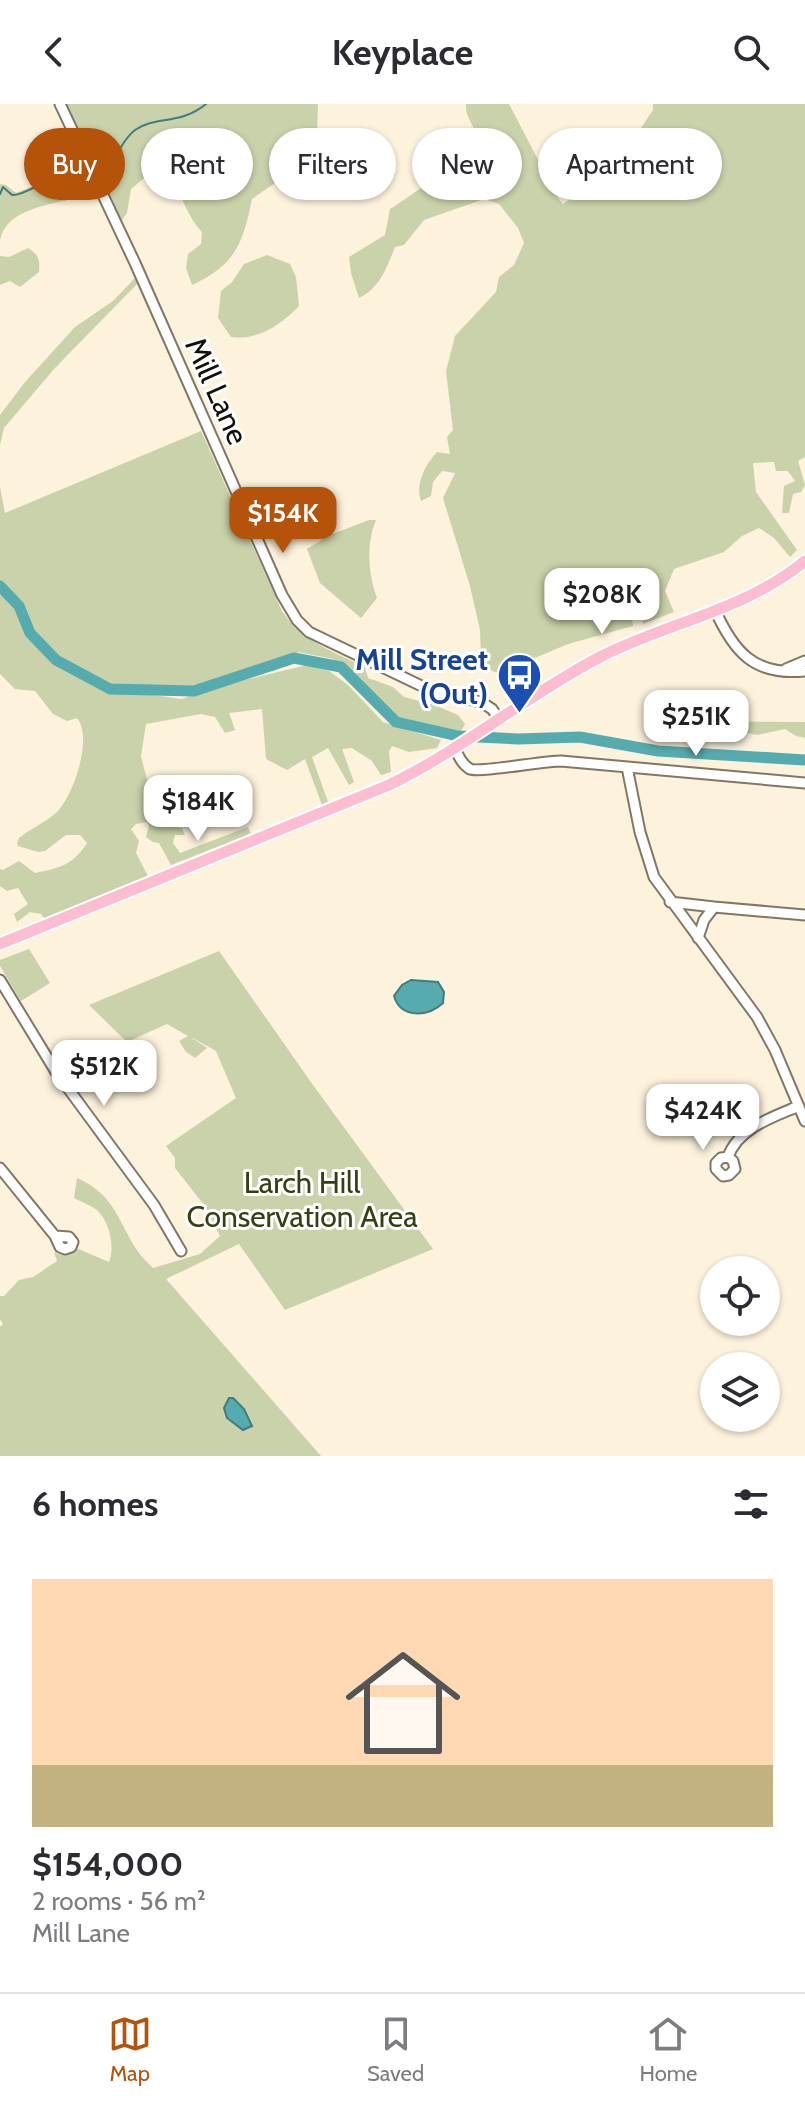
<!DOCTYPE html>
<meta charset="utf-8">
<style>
:root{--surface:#fff;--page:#f2f2f3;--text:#2b2b33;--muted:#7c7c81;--line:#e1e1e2;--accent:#b45309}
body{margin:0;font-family:Cabin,sans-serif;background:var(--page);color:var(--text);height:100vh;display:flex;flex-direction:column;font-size:30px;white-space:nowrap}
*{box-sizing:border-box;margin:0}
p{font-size:26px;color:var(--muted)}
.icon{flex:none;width:44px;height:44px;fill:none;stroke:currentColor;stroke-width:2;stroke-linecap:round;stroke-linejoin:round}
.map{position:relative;height:1352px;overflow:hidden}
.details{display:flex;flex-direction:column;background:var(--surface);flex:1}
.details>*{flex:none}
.banner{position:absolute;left:24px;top:24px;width:758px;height:72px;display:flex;gap:16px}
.tools{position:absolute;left:700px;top:1152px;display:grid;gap:16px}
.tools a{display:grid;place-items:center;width:80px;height:80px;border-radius:50%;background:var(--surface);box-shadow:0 2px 6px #0004;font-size:40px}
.price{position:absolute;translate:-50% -68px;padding:0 18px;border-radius:16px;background:#fff;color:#222;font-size:26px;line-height:52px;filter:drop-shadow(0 2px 4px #0008)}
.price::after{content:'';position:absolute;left:50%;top:48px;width:24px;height:18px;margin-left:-12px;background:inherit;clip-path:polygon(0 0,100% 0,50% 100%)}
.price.on{background:var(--accent);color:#fff}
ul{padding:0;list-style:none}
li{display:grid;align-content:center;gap:16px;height:424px;padding:0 32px}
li+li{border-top:2px solid var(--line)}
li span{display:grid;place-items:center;height:248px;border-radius:0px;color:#555}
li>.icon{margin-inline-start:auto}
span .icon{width:144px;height:144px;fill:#fffc;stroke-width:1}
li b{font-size:34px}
h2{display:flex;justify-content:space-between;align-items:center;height:96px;padding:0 32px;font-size:34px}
.chip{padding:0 28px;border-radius:36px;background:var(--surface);box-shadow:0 2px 6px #0004;font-size:28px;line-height:72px}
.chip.on{background:var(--accent);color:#fff}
header{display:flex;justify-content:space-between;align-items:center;height:104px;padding:0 32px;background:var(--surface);font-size:36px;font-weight:700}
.tab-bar{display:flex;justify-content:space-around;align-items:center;height:112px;border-top:2px solid var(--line);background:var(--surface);font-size:22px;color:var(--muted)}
.tab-bar a{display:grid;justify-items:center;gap:4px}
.tab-bar .on{color:var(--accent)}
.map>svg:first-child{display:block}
</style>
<header><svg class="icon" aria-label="back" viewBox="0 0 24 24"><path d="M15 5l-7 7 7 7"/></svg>Keyplace<svg class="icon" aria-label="search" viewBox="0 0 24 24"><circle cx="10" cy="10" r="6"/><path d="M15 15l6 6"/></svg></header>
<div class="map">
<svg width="805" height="1352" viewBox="0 0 805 1352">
<rect width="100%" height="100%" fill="#fdf2dc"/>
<path fill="#c9d2aa" d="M 65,0 L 318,0 L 317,33 L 301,61 L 252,95 C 243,140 235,161 192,181 L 186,164 L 188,150 L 201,140 L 202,128 C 188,114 180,89 171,70 L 165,67 L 143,75 L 131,85 L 127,109 L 120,119 Z
M 466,0 L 509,0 L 558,94 L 563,100 L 600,75 L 594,58 L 629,42 L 653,6 L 653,0 L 805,0 L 805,353 L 798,357 L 805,381 L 801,388 L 793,390 L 789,409 L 782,409 L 784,382 L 795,377 L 788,367 L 776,367 L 774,358 L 753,359 L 756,388 L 797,446 L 790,453 L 774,434 L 759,424 L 742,432 L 724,448 L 674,465 L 665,487 L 674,508 L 643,520 L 642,509 L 654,503 L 649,484 L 627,488 L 633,522 L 568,540 L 499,569 L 492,567 L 481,552 L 480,526 L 470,482 L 443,394 L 455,369 L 442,367 L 433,378 L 431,392 L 421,397 C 415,380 425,361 437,348 L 450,350 L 447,333 L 453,326 L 446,267 L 455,232 L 496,188 L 499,173 L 514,161 L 524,139 L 518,124 L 499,100 L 484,95 L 424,116 L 404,141 L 395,143 C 387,163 380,184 359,194 L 351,169 L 349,153 L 385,131 L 390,105 C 406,95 422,82 439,74 C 458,65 485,65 478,35 C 475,21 465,15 466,0 Z
M 73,78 L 76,94 C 50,101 7,104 0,136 L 0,80 L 6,81 L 16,89 L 38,80 Z
M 28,144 C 39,151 40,156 39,168 L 20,183 L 10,177 L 0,181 L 0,152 L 9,153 Z
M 267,151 L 290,160 L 296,173 L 299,202 C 281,221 257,237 231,233 L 218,214 L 221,187 L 232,178 L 244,160 Z
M 135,174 L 137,180 L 54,265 L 4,324 L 0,341 L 0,311 L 25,278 L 75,223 L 113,197 Z
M 201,327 L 282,507 C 303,537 333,548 365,563 L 368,574 L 393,583 L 404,593 L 432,600 L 458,611 L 465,620 L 461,627 L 397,616 L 333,555 L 298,548 L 272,568 L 270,564 L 183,590 L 125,587 L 181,595 L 228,580 L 307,561 L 329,567 L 348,581 L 383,618 L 441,636 L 437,644 L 409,648 L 392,642 L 389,648 L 391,668 L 381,671 L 372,657 L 352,644 L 342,645 L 354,678 L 349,681 L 328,644 L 312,653 L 328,698 L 322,701 L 305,655 L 287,666 L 266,655 L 262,605 L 229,609 L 235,626 L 225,629 L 215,613 L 201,610 L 146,620 L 141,652 L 146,672 L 160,712 L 170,722 L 182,724 L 185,731 L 175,731 L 173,739 L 180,749 L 248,723 L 251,730 L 171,761 L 159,739 L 153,738 L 146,733 L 149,722 L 147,718 L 136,720 L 131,725 L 139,737 L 136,749 L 148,772 L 46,817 L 41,810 L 30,808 L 17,818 L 14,810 L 28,800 L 18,784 L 7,787 L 0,782 L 0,765 L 3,766 L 19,757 L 35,769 C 60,764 73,761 87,739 L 80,731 L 66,731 L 45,747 L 38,748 L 18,742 L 17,739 L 19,734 C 30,725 46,718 56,709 C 74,692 93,633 77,614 L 67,617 L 53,610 L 35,587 L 15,585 L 0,570 L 0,383 L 5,409 Z
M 369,416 L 376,416 C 366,440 368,470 377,494 L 361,514 L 320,479 L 307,445 L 330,431 Z
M 688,617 L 805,618 L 805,634 L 796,632 L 785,625 L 757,631 Z
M 29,845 L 50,879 L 21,897 L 0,862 L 0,856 Z
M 219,847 L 313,981 L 433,1145 L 285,1206 L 239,1140 L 166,1175 L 321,1352 L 0,1352 L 0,1223 L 3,1220 L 0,1215 L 0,1192 L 4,1192 L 19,1176 L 33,1173 L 57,1157 L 54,1148 C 63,1153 69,1152 76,1144 L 109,1158 C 115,1144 110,1119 98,1107 C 93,1102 81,1098 74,1094 L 77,1074 C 111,1089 116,1110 133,1140 C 138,1149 146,1157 153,1164 L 200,1150 L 220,1132 L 204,1101 L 175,1064 L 175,1054 L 166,1042 L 236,994 L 216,947 L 189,932 L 207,944 L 195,954 L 186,948 L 179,937 L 188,932 L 167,920 L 127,938 L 89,901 Z"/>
<path fill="#56abaf" stroke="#427c7d" stroke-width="2" d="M 411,876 L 438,878 L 444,888 L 443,899 C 428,913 401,915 394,892 L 402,881 Z
M 229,1294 L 233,1294 L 244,1305 L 252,1322 L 243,1326 L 227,1314 L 224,1304 Z"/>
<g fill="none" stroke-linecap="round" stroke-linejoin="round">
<path stroke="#427c7d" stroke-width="2" d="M 96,65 C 119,59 118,39 135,26 C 154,12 181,21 206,0
M 0,90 L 3,83 L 12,91 C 23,91 28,85 37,83 C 51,80 63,87 77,84 L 84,74"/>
<path stroke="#56abaf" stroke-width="11" d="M 0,482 L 19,502 L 30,529 L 56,556 L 110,585 L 194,587 L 294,554 L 341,563 L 396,618 L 458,632 L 518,635 L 580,633 L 658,647 L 805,656"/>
<defs>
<path id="minor" d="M 60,0 L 135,159 L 282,491 L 297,516 L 309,528 L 432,587 L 481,598 L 492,605 L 499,615
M 715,506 C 734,548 754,572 805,567
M 786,565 L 805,557
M 455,644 C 458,652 463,661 470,665 C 479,669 543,657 561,657 L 805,679
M 627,663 L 640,728 L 654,773 L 757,913 L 775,946 L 805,1017
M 670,798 L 714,803
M 698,834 L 704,816 L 714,803 L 805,811
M 0,876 L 56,968 L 154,1101 L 181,1147
M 728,1053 L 733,1057 L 735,1065 L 729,1071 L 723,1072 L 716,1065 L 716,1059 L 721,1054 L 728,1053 C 738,1024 773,1013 799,1002
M 0,1064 L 55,1132
M 55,1132 L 69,1133 L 73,1138 L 71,1143 L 65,1145 L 60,1143 Z"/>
<path id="major" d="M 0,840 L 389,681 C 463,645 527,591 600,553 C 666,519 746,506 805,457"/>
</defs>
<use href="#minor" stroke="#817764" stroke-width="13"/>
<use href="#major" stroke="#fff" stroke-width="15"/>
<use href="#minor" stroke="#fff" stroke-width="9"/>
<use href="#major" stroke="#fdbdd0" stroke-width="11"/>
</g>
<defs>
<symbol id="bus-pin" viewBox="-11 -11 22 30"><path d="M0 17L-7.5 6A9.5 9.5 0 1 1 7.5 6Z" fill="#1a4fb4" stroke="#fff"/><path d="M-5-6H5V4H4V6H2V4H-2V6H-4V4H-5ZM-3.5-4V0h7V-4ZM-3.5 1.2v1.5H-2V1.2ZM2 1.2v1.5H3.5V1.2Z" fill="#fff"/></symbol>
</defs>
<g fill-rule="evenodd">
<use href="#bus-pin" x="494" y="546" width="51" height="69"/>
</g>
<g text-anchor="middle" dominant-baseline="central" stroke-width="6" stroke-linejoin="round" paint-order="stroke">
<g font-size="30" fill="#120f07" stroke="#fff">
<text transform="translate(217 287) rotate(66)">Mill Lane</text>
</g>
<g font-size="30" font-weight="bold" fill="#164399" stroke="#fff" text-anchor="end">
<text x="488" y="555">Mill Street<tspan x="488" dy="34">(Out)</tspan></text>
</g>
<g font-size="30" fill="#373f12" stroke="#fff">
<text x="302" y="1078">Larch Hill<tspan x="302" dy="34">Conservation Area</tspan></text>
</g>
</g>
</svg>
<div class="tools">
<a><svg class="icon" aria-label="locate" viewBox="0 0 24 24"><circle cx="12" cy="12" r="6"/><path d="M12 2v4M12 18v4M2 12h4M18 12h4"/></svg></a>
<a><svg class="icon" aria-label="layers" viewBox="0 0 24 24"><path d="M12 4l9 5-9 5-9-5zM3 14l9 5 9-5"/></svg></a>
</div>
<b class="price on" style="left:283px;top:451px">$154K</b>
<b class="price" style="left:602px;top:532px">$208K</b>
<b class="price" style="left:696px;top:654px">$251K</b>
<b class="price" style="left:198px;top:739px">$184K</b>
<b class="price" style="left:104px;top:1004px">$512K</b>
<b class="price" style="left:703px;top:1048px">$424K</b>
<div class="banner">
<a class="chip on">Buy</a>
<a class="chip">Rent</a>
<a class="chip">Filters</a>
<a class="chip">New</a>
<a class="chip">Apartment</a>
</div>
</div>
<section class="details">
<h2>6 homes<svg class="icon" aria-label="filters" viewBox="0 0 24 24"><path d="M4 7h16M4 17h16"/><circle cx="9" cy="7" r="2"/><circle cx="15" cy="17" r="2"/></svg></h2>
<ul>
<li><span style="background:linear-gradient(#ffd9b3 75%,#c2b280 0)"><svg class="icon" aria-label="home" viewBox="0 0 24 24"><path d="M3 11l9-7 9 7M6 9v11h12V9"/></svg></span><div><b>$154,000</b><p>2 rooms · 56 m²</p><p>Mill Lane</p></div></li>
</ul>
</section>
<nav class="tab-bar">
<a class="on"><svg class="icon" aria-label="map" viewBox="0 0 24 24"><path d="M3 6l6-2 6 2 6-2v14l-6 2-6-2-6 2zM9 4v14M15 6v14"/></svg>Map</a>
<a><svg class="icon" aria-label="saved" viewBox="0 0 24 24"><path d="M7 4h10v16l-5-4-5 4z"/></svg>Saved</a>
<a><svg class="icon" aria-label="home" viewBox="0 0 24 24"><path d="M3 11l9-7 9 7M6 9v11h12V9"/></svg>Home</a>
</nav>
